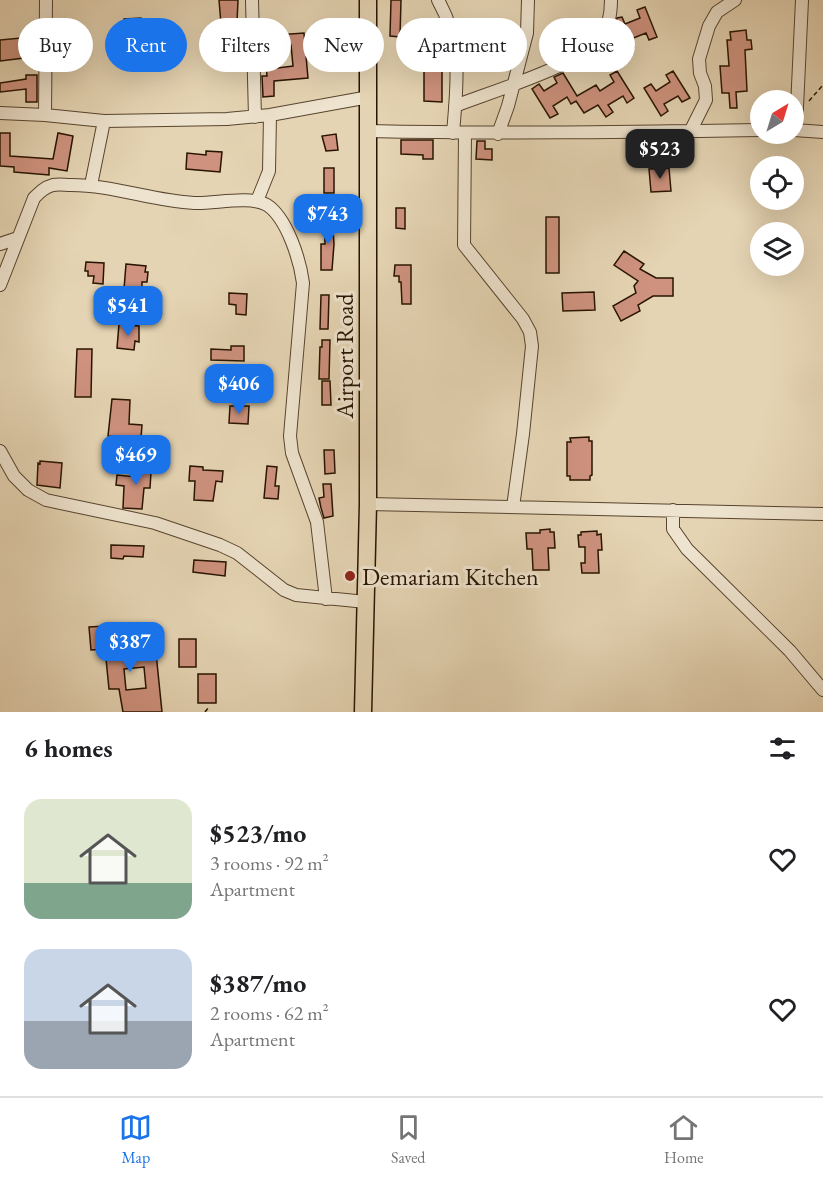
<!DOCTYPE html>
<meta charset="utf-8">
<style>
:root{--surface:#fff;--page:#f2f2f2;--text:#202124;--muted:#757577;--line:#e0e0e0;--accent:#1a73e8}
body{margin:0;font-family:"EB Garamond",serif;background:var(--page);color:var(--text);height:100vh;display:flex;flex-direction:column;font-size:22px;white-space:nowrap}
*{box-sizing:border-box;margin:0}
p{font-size:20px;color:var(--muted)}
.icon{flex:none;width:33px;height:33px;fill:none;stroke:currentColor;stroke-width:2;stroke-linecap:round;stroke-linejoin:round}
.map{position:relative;height:712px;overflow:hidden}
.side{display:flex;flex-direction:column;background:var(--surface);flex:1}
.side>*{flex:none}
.banner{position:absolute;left:18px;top:18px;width:788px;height:54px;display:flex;gap:12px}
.needle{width:39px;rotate:38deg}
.controls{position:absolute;left:750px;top:90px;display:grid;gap:12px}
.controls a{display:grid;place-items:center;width:54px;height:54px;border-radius:50%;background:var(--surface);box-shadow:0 6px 24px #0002;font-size:30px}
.price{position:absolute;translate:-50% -51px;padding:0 14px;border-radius:12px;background:var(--accent);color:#fff;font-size:20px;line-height:39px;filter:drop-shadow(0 2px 3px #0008)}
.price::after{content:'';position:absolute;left:50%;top:36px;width:18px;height:14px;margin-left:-9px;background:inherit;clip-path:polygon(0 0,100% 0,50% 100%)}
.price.on{background:#222;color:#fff}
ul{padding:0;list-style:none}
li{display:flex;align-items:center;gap:18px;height:150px;padding:0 24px}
li span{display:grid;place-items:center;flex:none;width:168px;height:120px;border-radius:18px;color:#555}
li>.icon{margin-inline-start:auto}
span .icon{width:72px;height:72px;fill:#fffc;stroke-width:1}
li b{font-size:26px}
h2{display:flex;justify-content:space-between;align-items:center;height:72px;padding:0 24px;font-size:26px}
.tag{padding:0 21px;border-radius:27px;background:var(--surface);box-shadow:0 6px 24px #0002;font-size:21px;line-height:54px}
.tag.on{background:var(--accent);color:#fff}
.tabs{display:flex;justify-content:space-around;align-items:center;height:84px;border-top:2px solid var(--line);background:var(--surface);font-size:16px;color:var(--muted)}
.tabs a{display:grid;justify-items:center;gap:3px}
.tabs .on{color:var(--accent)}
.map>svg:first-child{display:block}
</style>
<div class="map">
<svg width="823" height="712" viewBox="0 0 823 712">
<rect width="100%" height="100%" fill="#e5d4b3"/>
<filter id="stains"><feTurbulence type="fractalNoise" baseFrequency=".00333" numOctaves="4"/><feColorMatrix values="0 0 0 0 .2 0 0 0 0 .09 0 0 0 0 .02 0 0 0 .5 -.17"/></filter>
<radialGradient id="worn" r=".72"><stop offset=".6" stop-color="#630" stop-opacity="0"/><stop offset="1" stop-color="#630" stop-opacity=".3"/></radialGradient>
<path fill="#ce927e" stroke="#281401" stroke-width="1.5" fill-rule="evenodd" d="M 219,0 L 238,0 L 237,22 L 221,24 Z
M 391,0 L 401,0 L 400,37 L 390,36 Z
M 645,7 L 657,37 L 649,40 L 646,33 L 631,39 L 634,47 L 626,50 L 616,25 L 617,18 L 622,17 L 625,24 L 640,18 L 637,10 Z
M 141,18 L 142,29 L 125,30 L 124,19 Z
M 424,30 L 442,32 L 442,102 L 424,101 Z
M 746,30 L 747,40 L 751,40 L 752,49 L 745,50 L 747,91 L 736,92 L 737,108 L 730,108 L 729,93 L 722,93 L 720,66 L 729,66 L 727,40 L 731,40 L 730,32 Z
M 304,33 L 308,78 L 274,81 L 274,96 L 263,97 L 262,76 L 267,76 L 263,36 ZM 291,45 L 293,66 L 278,68 L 277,46 Z
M 21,38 L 24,58 L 0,61 L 0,40 Z
M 617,71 L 634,98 L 627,103 L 623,96 L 608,105 L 613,112 L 606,117 L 598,105 L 584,113 L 576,101 L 571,104 L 567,97 L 553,106 L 558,114 L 550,118 L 532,89 L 539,84 L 544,91 L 557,83 L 554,77 L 563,73 L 577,96 L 596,85 L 600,91 L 614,82 L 610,75 Z
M 673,71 L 690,98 L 682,102 L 678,96 L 664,104 L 668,111 L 661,116 L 644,88 L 651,84 L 656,91 L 670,82 L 666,75 Z
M 26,75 L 37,75 L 37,102 L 26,102 L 26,89 L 0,92 L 0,83 L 26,79 Z
M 0,133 L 10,133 L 10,156 L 53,159 L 58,133 L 73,136 L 67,171 L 49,168 L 49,175 L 14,172 L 14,167 L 0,166 Z
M 336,134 L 338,150 L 326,151 L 322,136 Z
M 401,140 L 433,140 L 433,159 L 423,159 L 423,155 L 401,154 Z
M 477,141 L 485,141 L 485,149 L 492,149 L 492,160 L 476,159 Z
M 206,151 L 222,152 L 220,172 L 186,169 L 187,153 L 206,155 Z
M 324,168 L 334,168 L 334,193 L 324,193 Z
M 669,168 L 671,191 L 651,192 L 649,169 Z
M 396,208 L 405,208 L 405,229 L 396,228 Z
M 324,216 L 332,216 L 334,244 L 332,270 L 321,270 L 321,244 L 325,244 Z
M 546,217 L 559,217 L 559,273 L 546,273 Z
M 624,251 L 644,264 L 640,269 L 656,278 L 673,278 L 673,296 L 653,296 L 638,305 L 640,311 L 621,321 L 613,306 L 636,293 L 634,286 L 638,281 L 614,265 Z
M 86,262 L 104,263 L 103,284 L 93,283 L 94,276 L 88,276 L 88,271 L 85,271 Z
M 126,264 L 146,266 L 145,272 L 148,272 L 147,282 L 142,282 L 142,291 L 124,289 Z
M 395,265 L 411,265 L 411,304 L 402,304 L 401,282 L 399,282 L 399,276 L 394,276 Z
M 594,292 L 595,310 L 563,311 L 562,293 Z
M 229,293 L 247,294 L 246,315 L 236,314 L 236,305 L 229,304 Z
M 321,295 L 329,295 L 328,329 L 320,329 Z
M 119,324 L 139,326 L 139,342 L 135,341 L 134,350 L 117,348 Z
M 322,340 L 330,340 L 329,379 L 319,379 L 320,347 L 322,347 Z
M 231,346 L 244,346 L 244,361 L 211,360 L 211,349 L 231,350 Z
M 77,349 L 92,349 L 91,397 L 75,397 Z
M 322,381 L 330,381 L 331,405 L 322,405 Z
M 112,399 L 130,400 L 129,424 L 142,425 L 141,438 L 108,436 Z
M 230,406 L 249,406 L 248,424 L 229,423 Z
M 589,437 L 589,441 L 592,441 L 592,475 L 590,476 L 590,480 L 570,480 L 570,476 L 567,476 L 567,442 L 571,442 L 570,438 Z
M 324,450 L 334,450 L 335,473 L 325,474 Z
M 145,457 L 152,457 L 150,488 L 144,488 L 142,509 L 123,508 L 124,486 L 116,485 L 117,475 L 137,477 L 138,473 L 144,473 Z
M 40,461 L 62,463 L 60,488 L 37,485 L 38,463 L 40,464 Z
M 190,466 L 203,467 L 203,470 L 223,471 L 222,482 L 216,481 L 213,501 L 194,500 L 195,481 L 189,481 Z
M 267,466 L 277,467 L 275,486 L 279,486 L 278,499 L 264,498 Z
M 323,484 L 331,484 L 333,516 L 324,518 L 321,508 L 319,498 L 324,497 Z
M 550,529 L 550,532 L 554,532 L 555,548 L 548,548 L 549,570 L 533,570 L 532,549 L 527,549 L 526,533 L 540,533 L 540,530 Z
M 597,531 L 597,535 L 601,534 L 602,550 L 598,550 L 599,573 L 582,573 L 581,563 L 585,563 L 585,547 L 579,547 L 578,535 L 581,535 L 581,532 Z
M 111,545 L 144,546 L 143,557 L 124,556 L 123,559 L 111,558 Z
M 194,560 L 226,562 L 225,576 L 193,572 Z
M 106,626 L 107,638 L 123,636 L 125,659 L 143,657 L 142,644 L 155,643 L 162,712 L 123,712 L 119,689 L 109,689 L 105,649 L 91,650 L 89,627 ZM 144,667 L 146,688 L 126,690 L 124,669 Z
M 179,639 L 196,639 L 196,667 L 179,667 Z
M 198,674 L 216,674 L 216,703 L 198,703 Z"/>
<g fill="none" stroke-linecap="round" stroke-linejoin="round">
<defs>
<path id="minor" d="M 252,0 L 255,117
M 438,0 C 463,44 457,85 453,133
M 455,106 C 488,93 579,65 600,40 C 608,29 611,13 611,0
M 0,113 L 45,115 L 104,121 L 227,119 L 270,115 L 369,97
M 45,115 L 46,0
M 796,129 L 802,0
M 794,130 L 823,132
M 369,131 C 500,134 630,132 760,130
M 690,132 L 706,100 L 705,86 L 700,73 L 699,59 L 709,26 L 717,12 L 735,0
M 465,134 L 464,245 L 523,319 L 530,332 L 532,346 L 523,434 L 513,507
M 498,134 L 508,106 L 527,33 L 528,0
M 91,185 L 104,121
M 257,201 L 269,171 L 270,115
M 0,244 L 18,238
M 0,285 L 34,198 C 40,192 45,187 53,185 C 59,184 65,185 71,185 C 113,185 153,201 194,203 C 215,204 249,195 267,205 C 287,218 300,260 303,283 L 290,436 L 292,453 L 317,522 L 326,599
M 0,451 L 14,476 L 28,490 L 46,500 L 155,523 L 220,545 L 237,553 L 284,590 L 296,595 L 366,602
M 368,504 L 823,514
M 673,510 L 673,529 L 687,549 L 790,651 L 823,690"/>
<path id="highway" d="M 363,712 L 368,504 L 368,0"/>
</defs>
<use href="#minor" stroke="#57442e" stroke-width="14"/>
<use href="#highway" stroke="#281401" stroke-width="19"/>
<path stroke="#281401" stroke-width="1.5" stroke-dasharray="4.5 3" stroke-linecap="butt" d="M 809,101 L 823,85
M 205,712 L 209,707"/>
<use href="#minor" stroke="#eee3ce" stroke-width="12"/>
<use href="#highway" stroke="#e5d4b3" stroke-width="16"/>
</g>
<circle fill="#8f2418" stroke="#eee3ce" stroke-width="2" cx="350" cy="576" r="6"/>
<g text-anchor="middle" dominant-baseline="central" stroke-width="6" stroke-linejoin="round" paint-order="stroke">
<g font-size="24" fill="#281401" stroke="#eee3ce">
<text transform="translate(344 356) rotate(-90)">Airport Road</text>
</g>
<g font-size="24" fill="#281401" stroke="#eee3ce" text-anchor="start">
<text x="362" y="576">Demariam Kitchen</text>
</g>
</g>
<rect width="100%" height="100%" filter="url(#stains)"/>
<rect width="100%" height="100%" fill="url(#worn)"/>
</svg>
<div class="controls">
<a><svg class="needle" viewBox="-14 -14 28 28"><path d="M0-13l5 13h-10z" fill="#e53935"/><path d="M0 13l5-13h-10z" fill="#757577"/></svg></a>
<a><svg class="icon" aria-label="locate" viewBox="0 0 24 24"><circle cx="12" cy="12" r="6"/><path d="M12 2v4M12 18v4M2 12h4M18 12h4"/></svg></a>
<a><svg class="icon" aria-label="layers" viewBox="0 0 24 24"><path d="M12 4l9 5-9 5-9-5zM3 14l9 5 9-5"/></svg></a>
</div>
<b class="price on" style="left:660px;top:180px">$523</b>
<b class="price" style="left:328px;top:245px">$743</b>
<b class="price" style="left:128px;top:337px">$541</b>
<b class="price" style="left:239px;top:415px">$406</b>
<b class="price" style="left:136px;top:486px">$469</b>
<b class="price" style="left:130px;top:673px">$387</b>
<div class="banner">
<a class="tag">Buy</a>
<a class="tag on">Rent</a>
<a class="tag">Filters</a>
<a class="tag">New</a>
<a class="tag">Apartment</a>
<a class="tag">House</a>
</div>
</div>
<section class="side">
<h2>6 homes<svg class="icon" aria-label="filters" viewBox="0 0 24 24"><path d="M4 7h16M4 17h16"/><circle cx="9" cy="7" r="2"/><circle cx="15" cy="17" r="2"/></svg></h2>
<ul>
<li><span style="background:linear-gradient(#dfe7d0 70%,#7fa58c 0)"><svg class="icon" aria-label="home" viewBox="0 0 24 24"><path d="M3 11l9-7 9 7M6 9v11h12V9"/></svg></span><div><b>$523/mo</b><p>3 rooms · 92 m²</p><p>Apartment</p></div><svg class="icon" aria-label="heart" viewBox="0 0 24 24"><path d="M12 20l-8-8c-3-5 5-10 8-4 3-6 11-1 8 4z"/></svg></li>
<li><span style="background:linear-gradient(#c9d6e8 60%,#9aa5b1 0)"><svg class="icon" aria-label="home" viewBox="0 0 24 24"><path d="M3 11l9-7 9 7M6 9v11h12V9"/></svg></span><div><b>$387/mo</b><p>2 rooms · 62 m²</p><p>Apartment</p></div><svg class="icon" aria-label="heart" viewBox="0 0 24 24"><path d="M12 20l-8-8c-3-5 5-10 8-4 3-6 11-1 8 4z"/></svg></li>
</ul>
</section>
<nav class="tabs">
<a class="on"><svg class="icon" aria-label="map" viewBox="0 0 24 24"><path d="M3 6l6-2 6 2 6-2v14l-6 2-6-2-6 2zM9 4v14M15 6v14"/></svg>Map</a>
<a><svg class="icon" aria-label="saved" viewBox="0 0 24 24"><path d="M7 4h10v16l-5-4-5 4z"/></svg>Saved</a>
<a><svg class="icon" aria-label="home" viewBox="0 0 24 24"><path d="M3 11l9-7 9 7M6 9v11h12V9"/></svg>Home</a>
</nav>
